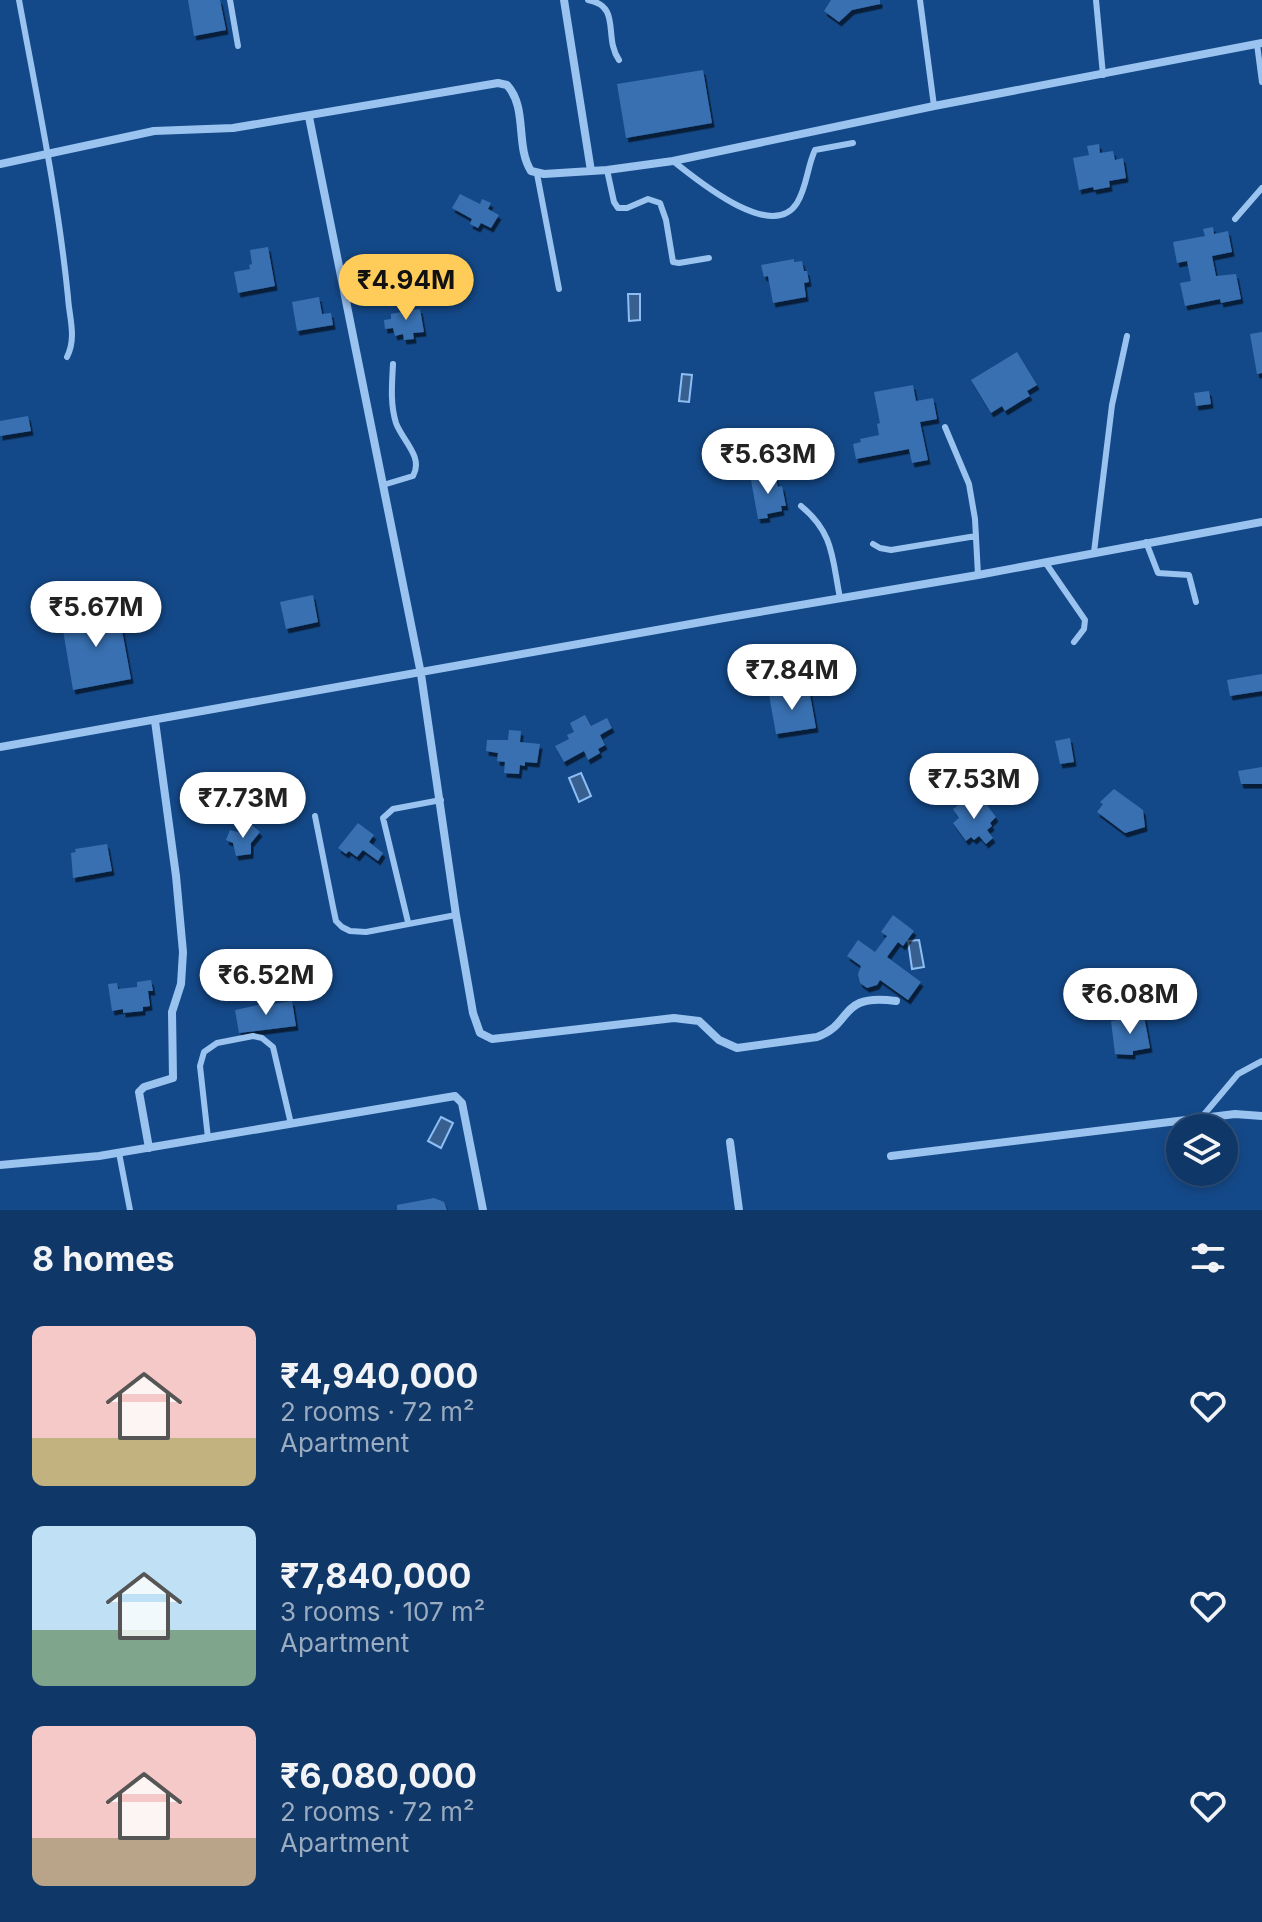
<!DOCTYPE html>
<meta charset="utf-8">
<style>
:root{--surface:#0f3767;--page:#183f6d;--text:#f1f3f6;--muted:#9bacc0;--line:#2f517b;--accent:#ffcc59}
body{margin:0;font-family:Inter,sans-serif;background:var(--page);color:var(--text);height:100vh;display:flex;flex-direction:column;font-size:30px;white-space:nowrap}
*{box-sizing:border-box;margin:0}
p{font-size:26px;color:var(--muted)}
.icon{flex:none;width:44px;height:44px;fill:none;stroke:currentColor;stroke-width:2;stroke-linecap:round;stroke-linejoin:round}
.map{position:relative;height:1210px;overflow:hidden}
.details{display:flex;flex-direction:column;background:var(--surface);flex:1}
.details>*{flex:none}
.controls{position:absolute;left:1166px;top:1114px;display:grid;gap:16px}
.controls a{display:grid;place-items:center;width:72px;height:72px;border-radius:50%;background:var(--surface);box-shadow:0 4px 12px #0003,0 0 0 2px var(--line);font-size:40px}
.price{position:absolute;translate:-50% -68px;padding:0 18px;border-radius:28px;background:#fff;color:#222;font-size:26px;line-height:52px;filter:drop-shadow(0 2px 4px #0008)}
.price::after{content:'';position:absolute;left:50%;top:48px;width:24px;height:18px;margin-left:-12px;background:inherit;clip-path:polygon(0 0,100% 0,50% 100%)}
.price.current{background:var(--accent);color:#111}
ul{padding:0;list-style:none}
li{display:flex;align-items:center;gap:24px;height:200px;padding:0 32px}
li span{display:grid;place-items:center;flex:none;width:224px;height:160px;border-radius:12px;color:#555}
li>.icon{margin-inline-start:auto}
span .icon{width:96px;height:96px;fill:#fffc;stroke-width:1}
li b{font-size:34px}
h2{display:flex;justify-content:space-between;align-items:center;height:96px;padding:0 32px;font-size:34px}
.map>svg:first-child{display:block}
</style>
<div class="map">
<svg width="1262" height="1210" viewBox="0 0 1262 1210">
<defs>
<filter id="shadow"><feDropShadow dx="2.5" dy="4.5" stdDeviation="0" flood-color="#0009"/></filter>
</defs>
<rect width="100%" height="100%" fill="#144989"/>
<path fill="#375f8f" stroke="#8cbef3" stroke-width="2" d="M 628,294 L 640,294 L 640,320 L 629,321 Z
M 682,374 L 692,375 L 689,402 L 679,401 Z
M 581,773 L 591,796 L 579,802 L 569,778 Z
M 919,940 L 924,967 L 912,969 L 908,941 Z
M 441,1117 L 453,1123 L 441,1148 L 428,1141 Z"/>
<path fill="#3870b1" filter="url(#shadow)" d="M 188,0 L 220,0 L 226,30 L 194,36 Z
M 831,0 L 880,0 L 880,4 L 852,10 L 839,22 L 824,11 Z
M 703,70 L 712,123 L 626,138 L 617,84 Z
M 1099,144 L 1100,153 L 1113,151 L 1115,160 L 1123,158 L 1126,178 L 1109,181 L 1110,187 L 1094,190 L 1093,187 L 1079,190 L 1073,158 L 1089,155 L 1087,146 Z
M 460,194 L 480,204 L 482,199 L 491,203 L 488,209 L 499,215 L 491,228 L 481,223 L 478,228 L 470,224 L 472,219 L 452,208 Z
M 1213,227 L 1214,234 L 1228,231 L 1232,252 L 1212,256 L 1216,276 L 1236,274 L 1241,299 L 1221,303 L 1220,299 L 1185,306 L 1180,283 L 1191,281 L 1187,261 L 1177,263 L 1173,242 L 1205,236 L 1203,229 Z
M 268,247 L 275,286 L 238,293 L 234,272 L 250,269 L 249,265 L 252,264 L 250,250 Z
M 794,259 L 794,262 L 802,261 L 804,271 L 807,271 L 809,282 L 804,283 L 806,297 L 773,303 L 768,276 L 764,277 L 761,265 Z
M 319,297 L 322,314 L 331,313 L 333,325 L 297,331 L 292,302 Z
M 410,304 L 411,310 L 420,309 L 424,332 L 413,333 L 414,339 L 404,340 L 403,334 L 395,336 L 393,328 L 385,329 L 384,320 L 391,319 L 391,314 L 401,312 L 399,305 Z
M 1262,332 L 1262,373 L 1257,374 L 1250,334 Z
M 1017,352 L 1037,385 L 1027,391 L 1030,396 L 1021,401 L 1005,411 L 1002,406 L 991,413 L 971,380 Z
M 913,385 L 916,401 L 933,398 L 937,419 L 920,422 L 928,460 L 912,463 L 909,449 L 856,459 L 853,444 L 861,442 L 860,439 L 879,435 L 877,424 L 880,423 L 874,392 Z
M 1209,391 L 1211,404 L 1196,406 L 1194,393 Z
M 28,416 L 31,431 L 0,436 L 0,421 Z
M 775,475 L 778,487 L 782,486 L 786,506 L 781,506 L 782,511 L 767,514 L 768,518 L 758,519 L 751,480 Z
M 313,595 L 318,622 L 286,629 L 280,602 Z
M 118,608 L 131,679 L 73,690 L 61,618 Z
M 1262,674 L 1262,691 L 1230,696 L 1227,680 Z
M 809,689 L 816,728 L 776,734 L 769,695 Z
M 585,715 L 591,726 L 607,718 L 612,728 L 600,735 L 605,745 L 598,749 L 600,753 L 588,760 L 584,751 L 564,762 L 555,746 L 569,739 L 567,735 L 574,732 L 570,723 Z
M 509,730 L 521,731 L 520,742 L 540,744 L 537,763 L 525,762 L 525,766 L 520,765 L 519,774 L 504,773 L 505,762 L 497,761 L 498,753 L 486,751 L 487,740 L 508,740 Z
M 1070,738 L 1074,762 L 1060,764 L 1055,741 Z
M 1262,767 L 1262,784 L 1241,784 L 1238,771 Z
M 1114,789 L 1143,810 L 1145,827 L 1125,833 L 1097,812 L 1103,804 L 1100,802 Z
M 968,798 L 974,807 L 983,800 L 996,817 L 990,823 L 992,826 L 987,830 L 993,838 L 986,844 L 979,836 L 974,840 L 971,837 L 966,841 L 953,823 L 959,818 L 953,809 Z
M 358,823 L 374,835 L 369,842 L 383,853 L 378,861 L 363,850 L 357,857 L 349,851 L 346,854 L 338,848 Z
M 251,824 L 260,832 L 251,843 L 251,854 L 236,856 L 233,843 L 226,840 L 230,830 L 241,833 Z
M 107,844 L 112,871 L 73,878 L 71,853 L 76,852 L 75,849 Z
M 893,915 L 914,931 L 903,946 L 898,942 L 887,957 L 921,982 L 908,1000 L 880,980 L 877,985 L 867,988 L 860,983 L 858,974 L 861,966 L 847,956 L 858,940 L 875,952 L 887,936 L 881,932 Z
M 151,980 L 153,991 L 148,991 L 150,1006 L 143,1007 L 143,1011 L 123,1013 L 123,1009 L 112,1011 L 108,984 L 117,983 L 118,989 L 137,987 L 137,982 Z
M 292,1001 L 296,1026 L 239,1033 L 235,1010 L 267,1003 L 268,1005 Z
M 1144,1016 L 1150,1048 L 1133,1051 L 1133,1055 L 1115,1054 L 1111,1021 Z
M 434,1198 L 444,1202 L 447,1210 L 397,1210 L 397,1205 Z"/>
<g fill="none" stroke-linecap="round" stroke-linejoin="round">
<path stroke="#9bc3ef" stroke-width="6" d="M 19,0 C 37,98 58,197 68,297 C 69,317 77,337 67,357
M 230,0 L 238,46
M 588,0 C 622,6 603,37 619,60
M 920,0 L 934,106
M 1096,0 L 1103,75
M 1257,44 L 1262,82
M 673,161 C 696,179 772,243 797,203 C 807,187 807,167 815,150 L 853,143
M 607,170 L 614,202 L 618,208 L 627,208 L 648,199 L 660,203 L 666,220 L 673,262 L 679,263 L 709,258
M 537,174 L 559,289
M 1235,219 L 1262,188
M 945,427 L 969,484 L 975,519 L 978,575
M 383,485 L 413,476 C 424,457 402,440 396,423 C 390,404 392,384 393,364
M 801,506 C 834,533 832,558 840,598
M 1146,542 L 1158,573 L 1189,575 L 1196,602
M 873,544 L 880,548 L 891,550 L 976,536
M 1094,552 L 1112,405 L 1127,336
M 1045,562 L 1085,620 L 1084,629 L 1074,642
M 315,816 L 333,907 L 336,921 L 342,927 L 350,931 L 366,932 L 456,915
M 408,922 L 383,818 L 393,809 L 441,800
M 1201,1118 L 1238,1074 L 1262,1061
M 208,1138 L 200,1066 L 204,1052 L 217,1043 L 253,1036 L 262,1038 L 273,1047 L 291,1124
M 119,1153 L 130,1210"/>
<path stroke="#9bc3ef" stroke-width="8" d="M 564,0 L 591,171
M 309,117 L 421,674 L 456,915 L 473,1013 L 480,1033 L 492,1039 L 674,1018 L 699,1021 L 719,1040 L 737,1048 L 817,1037 C 854,1024 837,993 896,1001
M 0,164 L 154,131 L 233,128 L 498,83 L 507,85 C 528,108 515,146 531,171 L 544,174 L 607,170 L 673,161 L 934,106 L 1262,43
M 0,747 L 724,618 L 978,575 L 1262,522
M 730,1142 L 739,1210
M 149,1148 L 139,1092 L 144,1087 L 173,1078 L 172,1012 L 181,984 L 183,952 L 176,876 L 155,721
M 891,1156 L 1235,1114 L 1262,1116
M 0,1165 L 99,1156 L 455,1096 L 462,1103 L 483,1210"/>
</g>
</svg>
<div class="controls">
<a><svg class="icon" aria-label="layers" viewBox="0 0 24 24"><path d="M12 4l9 5-9 5-9-5zM3 14l9 5 9-5"/></svg></a>
</div>
<b class="price current" style="left:406px;top:322px">₹4.94M</b>
<b class="price" style="left:768px;top:496px">₹5.63M</b>
<b class="price" style="left:96px;top:649px">₹5.67M</b>
<b class="price" style="left:792px;top:712px">₹7.84M</b>
<b class="price" style="left:974px;top:821px">₹7.53M</b>
<b class="price" style="left:243px;top:840px">₹7.73M</b>
<b class="price" style="left:266px;top:1017px">₹6.52M</b>
<b class="price" style="left:1130px;top:1036px">₹6.08M</b>
</div>
<section class="details">
<h2>8 homes<svg class="icon" aria-label="filters" viewBox="0 0 24 24"><path d="M4 7h16M4 17h16"/><circle cx="9" cy="7" r="2"/><circle cx="15" cy="17" r="2"/></svg></h2>
<ul>
<li><span style="background:linear-gradient(#f6c9c9 70%,#c2b280 0)"><svg class="icon" aria-label="home" viewBox="0 0 24 24"><path d="M3 11l9-7 9 7M6 9v11h12V9"/></svg></span><div><b>₹4,940,000</b><p>2 rooms · 72 m²</p><p>Apartment</p></div><svg class="icon" aria-label="heart" viewBox="0 0 24 24"><path d="M12 20l-8-8c-3-5 5-10 8-4 3-6 11-1 8 4z"/></svg></li>
<li><span style="background:linear-gradient(#bfe0f5 65%,#7fa58c 0)"><svg class="icon" aria-label="home" viewBox="0 0 24 24"><path d="M3 11l9-7 9 7M6 9v11h12V9"/></svg></span><div><b>₹7,840,000</b><p>3 rooms · 107 m²</p><p>Apartment</p></div><svg class="icon" aria-label="heart" viewBox="0 0 24 24"><path d="M12 20l-8-8c-3-5 5-10 8-4 3-6 11-1 8 4z"/></svg></li>
<li><span style="background:linear-gradient(#f6c9c9 70%,#b9a48a 0)"><svg class="icon" aria-label="home" viewBox="0 0 24 24"><path d="M3 11l9-7 9 7M6 9v11h12V9"/></svg></span><div><b>₹6,080,000</b><p>2 rooms · 72 m²</p><p>Apartment</p></div><svg class="icon" aria-label="heart" viewBox="0 0 24 24"><path d="M12 20l-8-8c-3-5 5-10 8-4 3-6 11-1 8 4z"/></svg></li>
</ul>
</section>
